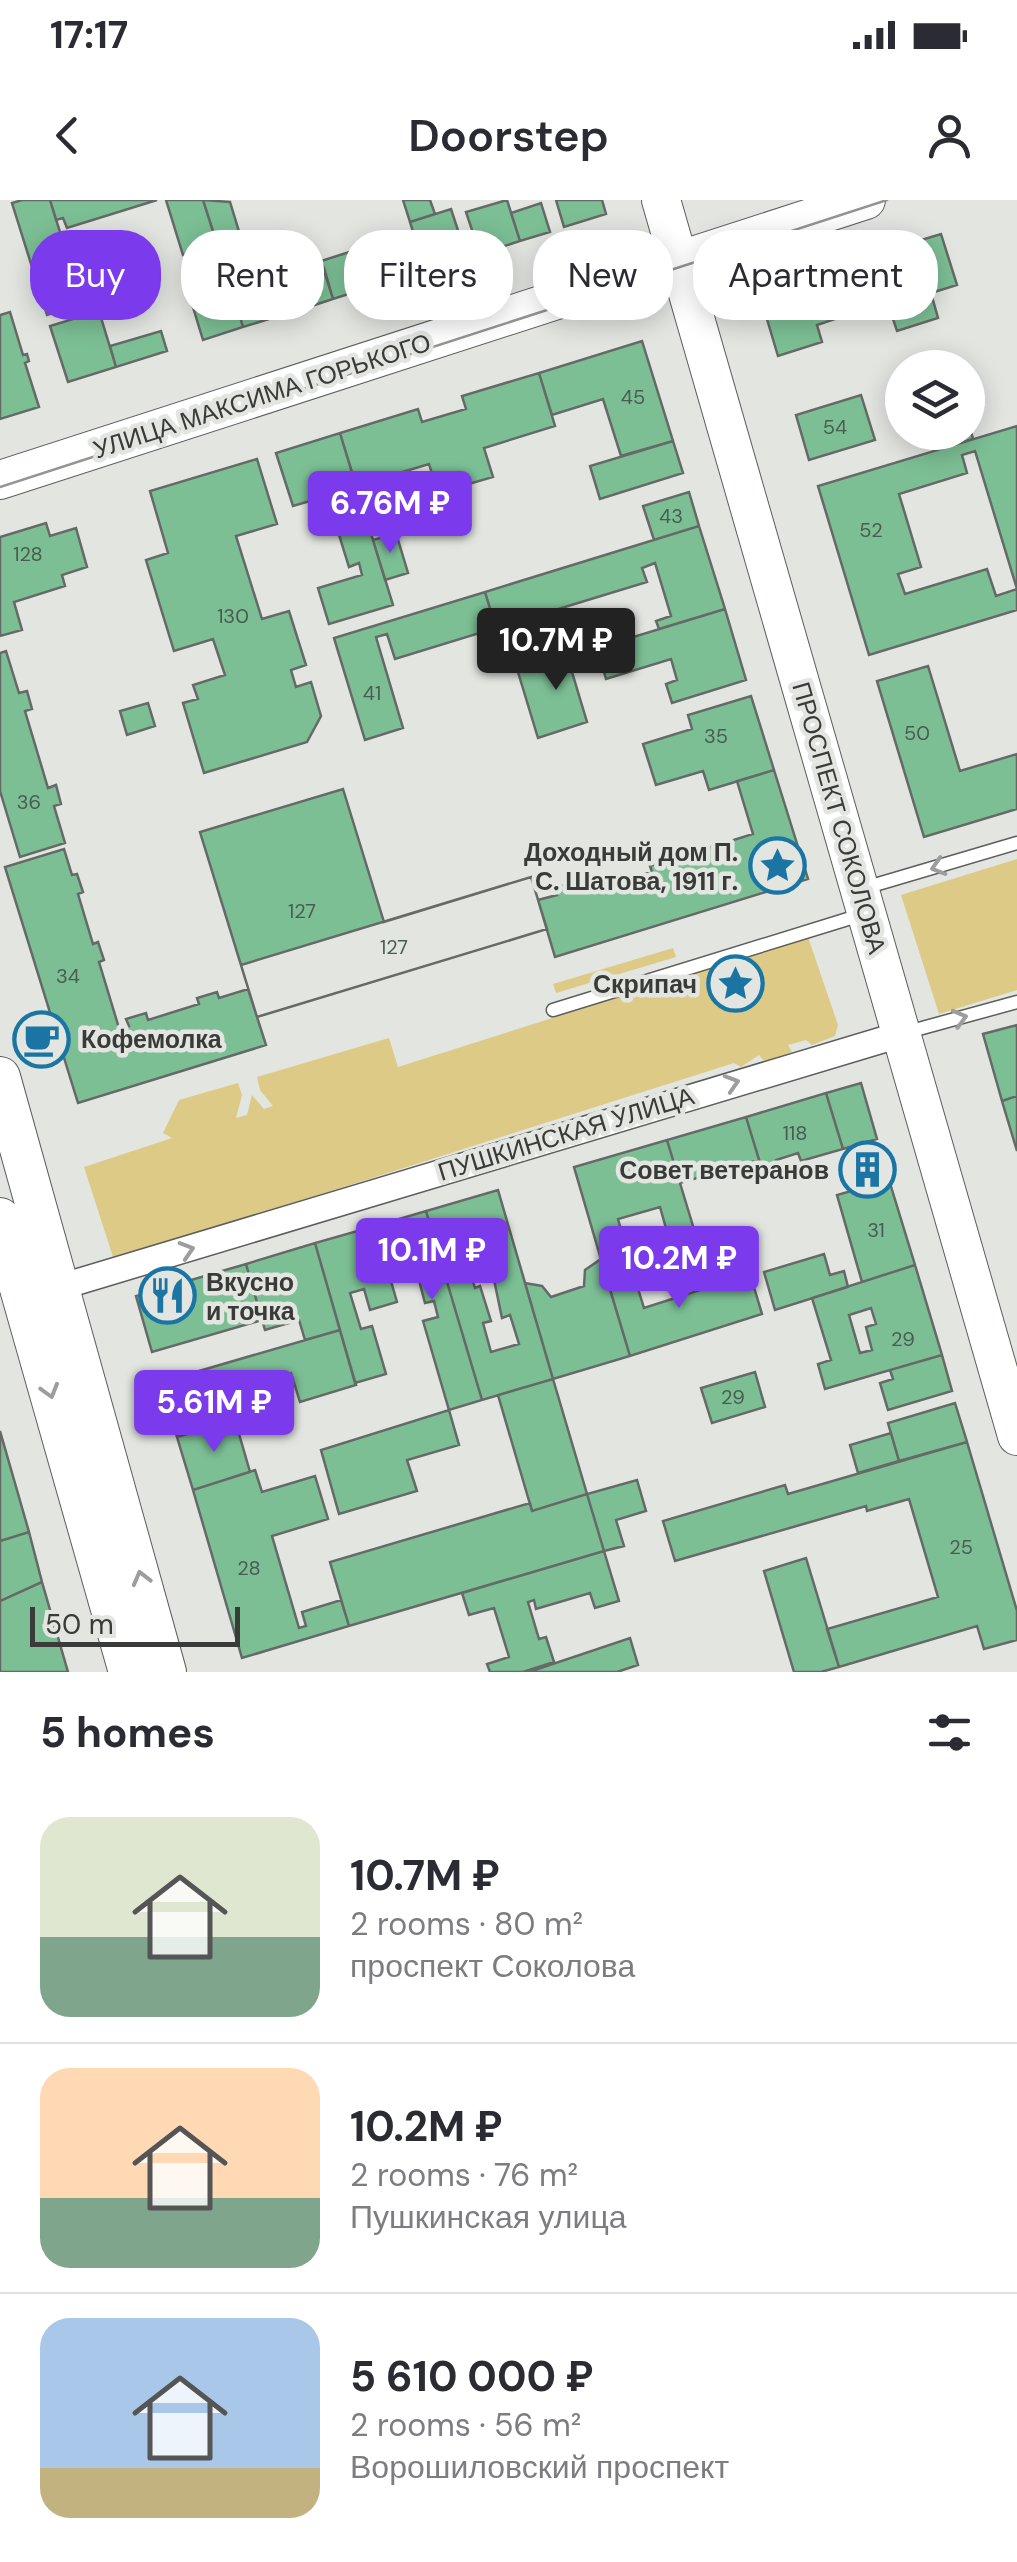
<!DOCTYPE html>
<meta charset="utf-8">
<style>
:root{--surface:#fff;--page:#f2f2f3;--text:#2b2b33;--muted:#7c7c81;--line:#e1e1e2;--accent:#7c3aed}
body{margin:0;font-family:"DM Sans",sans-serif;background:var(--page);color:var(--text);height:100vh;display:flex;flex-direction:column;font-size:38px;white-space:nowrap}
*{box-sizing:border-box;margin:0}
p{font-size:32px;color:var(--muted)}
.icon{flex:none;width:55px;height:55px;fill:none;stroke:currentColor;stroke-width:2;stroke-linecap:round;stroke-linejoin:round}
.map{position:relative;height:1472px;overflow:hidden}
.details{display:flex;flex-direction:column;background:var(--surface);flex:1}
.details>*{flex:none}
.top-card{position:absolute;left:30px;top:30px;width:958px;height:90px;display:flex;gap:20px}
.controls{position:absolute;left:885px;top:150px;display:grid;gap:20px}
.controls a{display:grid;place-items:center;width:100px;height:100px;border-radius:50%;background:var(--surface);box-shadow:0 5px 25px #0003;font-size:50px}
.scale{position:absolute;left:30px;bottom:25px;width:210px;box-sizing:border-box;padding-left:10px;border:5px solid #393b39;border-top:0;font-size:28px;line-height:35px;white-space:nowrap;color:#393b39;-webkit-text-stroke:8px #e2e5e0;paint-order:stroke}
.price{position:absolute;translate:-50% -85px;padding:0 22px;border-radius:10px;background:var(--accent);color:#fff;font-size:32px;line-height:65px;filter:drop-shadow(0 2px 5px #0008)}
.price::after{content:'';position:absolute;left:50%;top:60px;width:30px;height:22px;margin-left:-15px;background:inherit;clip-path:polygon(0 0,100% 0,50% 100%)}
.price.on{background:#222;color:#fff}
ul{padding:0;list-style:none}
li{display:flex;align-items:center;gap:30px;height:250px;padding:0 40px}
li+li{border-top:2px solid var(--line)}
li span{display:grid;place-items:center;flex:none;width:280px;height:200px;border-radius:30px;color:#555}
li>.icon{margin-inline-start:auto}
span .icon{width:120px;height:120px;fill:#fffc;stroke-width:1}
li b{font-size:42px}
h2{display:flex;justify-content:space-between;align-items:center;height:120px;padding:0 40px;font-size:42px}
.chip{padding:0 35px;border-radius:40px;background:var(--surface);box-shadow:0 5px 25px #0003;font-size:35px;line-height:90px}
.chip.on{background:var(--accent);color:#fff}
.status{display:flex;justify-content:space-between;align-items:center;height:70px;padding:0 50px;background:var(--surface);direction:ltr}
.status svg{height:28px;fill:currentColor}
header{display:flex;justify-content:space-between;align-items:center;height:130px;padding:0 40px;background:var(--surface);font-size:45px;font-weight:600}
.map>svg:first-child{display:block}
</style>
<div class="status"><b>17:17</b><svg viewBox="0 0 49 12"><path d="M0 12V9h3v3zM5 12V6h3v6zM10 12V3h3v9zM15 12V0h3v12zM26 1h20v11H26zM47 4h2v5h-2z"/></svg></div>
<header><svg class="icon" aria-label="back" viewBox="0 0 24 24"><path d="M15 5l-7 7 7 7"/></svg>Doorstep<svg class="icon" aria-label="person" viewBox="0 0 24 24"><circle cx="12" cy="8" r="4"/><path d="M4 21q1-7 8-7t8 7"/></svg></header>
<div class="map">
<svg width="1017" height="1472" viewBox="0 0 1017 1472">
<rect width="100%" height="100%" fill="#e2e5e0"/>
<path fill="#deca87" d="M 1017,659 L 1017,790 L 939,814 L 901,695 Z
M 808,737 L 838,825 L 835,836 L 812,845 L 806,840 L 788,845 L 792,852 L 765,862 L 759,855 L 741,867 L 734,863 L 114,1060 L 84,967 L 172,938 L 163,933 L 179,900 L 238,883 L 242,895 L 236,918 L 247,915 L 252,895 L 264,909 L 273,906 L 260,890 L 257,877 L 389,838 L 398,867 Z
M 673,748 L 676,757 L 556,793 L 553,784 Z"/>
<path fill="#7cbf95" stroke="#666a67" stroke-width="2.5" fill-rule="evenodd" d="M 22,0 L 50,0 L 65,48 L 72,46 L 89,102 L 47,115 L 12,3 Z
M 50,0 L 157,0 L 67,28 L 63,18 L 56,20 Z
M 166,0 L 203,0 L 217,44 L 183,55 Z
M 203,0 L 230,2 L 248,61 L 225,68 Z
M 403,0 L 430,0 L 435,14 L 410,22 Z
M 507,0 L 520,41 L 480,54 L 466,12 Z
M 556,0 L 602,0 L 606,14 L 564,27 Z
M 541,3 L 550,32 L 520,41 L 511,13 Z
M 451,9 L 467,58 L 425,71 L 410,22 Z
M 413,34 L 425,71 L 392,81 L 381,45 Z
M 941,34 L 957,85 L 931,93 L 938,118 L 897,131 L 889,107 L 865,114 L 861,103 L 833,111 L 835,119 L 817,125 L 822,142 L 778,156 L 758,89 Z
M 365,47 L 377,85 L 333,99 L 321,61 Z
M 277,52 L 295,111 L 243,127 L 225,68 Z
M 308,58 L 313,72 L 324,68 L 333,99 L 315,105 L 308,83 L 288,89 L 281,67 Z
M 225,68 L 243,127 L 203,140 L 185,81 Z
M 99,111 L 116,167 L 68,182 L 50,126 Z
M 10,112 L 23,155 L 27,154 L 29,161 L 25,163 L 39,207 L 0,219 L 0,115 Z
M 161,131 L 167,151 L 116,167 L 110,146 Z
M 642,141 L 673,241 L 621,256 L 603,199 L 552,215 L 539,173 Z
M 539,173 L 555,226 L 484,248 L 493,277 L 438,293 L 429,264 L 356,286 L 340,233 L 418,209 L 422,222 L 466,209 L 462,196 Z
M 861,195 L 875,240 L 809,260 L 796,215 Z
M 968,221 L 973,239 L 938,249 L 933,232 L 968,232 Z
M 1017,226 L 1017,389 L 975,251 L 962,255 L 967,273 L 899,294 L 921,367 L 898,374 L 905,394 L 987,369 L 996,396 L 1017,389 L 1017,410 L 869,455 L 818,286 Z
M 340,233 L 393,405 L 329,424 L 318,388 L 362,375 L 359,363 L 349,367 L 327,296 L 293,306 L 276,253 Z
M 673,241 L 683,273 L 600,299 L 590,266 Z
M 257,259 L 277,324 L 236,336 L 262,419 L 289,411 L 306,465 L 291,470 L 296,487 L 311,482 L 321,516 L 307,542 L 204,573 L 183,503 L 198,499 L 193,485 L 225,475 L 213,439 L 174,451 L 146,360 L 168,353 L 150,291 Z
M 689,292 L 699,326 L 654,340 L 643,306 Z
M 46,323 L 50,336 L 76,328 L 87,367 L 62,375 L 65,386 L 14,402 L 22,430 L 0,436 L 0,337 Z
M 699,326 L 725,409 L 659,429 L 656,421 L 671,416 L 655,363 L 642,368 L 647,382 L 496,428 L 485,392 Z
M 396,333 L 408,373 L 385,380 L 373,340 Z
M 485,392 L 496,428 L 395,459 L 387,434 L 376,437 L 403,528 L 365,540 L 334,438 Z
M 725,409 L 746,480 L 672,503 L 666,484 L 677,480 L 671,459 L 606,479 L 597,448 Z
M 597,448 L 601,464 L 572,472 L 587,522 L 538,538 L 518,472 Z
M 6,451 L 19,493 L 27,491 L 32,509 L 25,511 L 48,588 L 56,585 L 61,604 L 54,606 L 65,643 L 20,657 L 0,591 L 0,453 Z
M 928,466 L 960,571 L 1017,554 L 1017,609 L 924,637 L 877,481 Z
M 751,496 L 774,570 L 709,590 L 703,571 L 656,585 L 643,544 L 692,529 L 688,515 Z
M 148,503 L 155,526 L 127,535 L 120,511 Z
M 774,570 L 808,679 L 555,757 L 538,700 L 557,695 L 555,688 L 580,680 L 582,687 L 613,678 L 614,683 L 652,672 L 650,666 L 753,634 L 737,581 Z
M 343,589 L 384,722 L 531,677 L 547,729 L 257,817 L 200,632 Z
M 64,649 L 72,675 L 77,674 L 83,692 L 78,694 L 93,744 L 98,742 L 104,760 L 99,762 L 119,828 L 129,826 L 126,819 L 146,813 L 148,820 L 199,804 L 197,798 L 217,792 L 219,798 L 248,789 L 266,845 L 78,903 L 5,667 Z
M 531,677 L 547,729 L 257,817 L 241,765 Z
M 1017,825 L 1017,896 L 1002,901 L 983,834 Z
M 861,883 L 877,939 L 843,949 L 826,893 Z
M 826,893 L 843,949 L 801,961 L 798,953 L 776,960 L 781,974 L 765,979 L 746,917 Z
M 1017,896 L 1017,951 L 1002,901 Z
M 746,917 L 759,960 L 680,983 L 667,940 Z
M 667,940 L 699,1046 L 605,1073 L 574,967 ZM 660,1007 L 667,1032 L 625,1044 L 618,1019 Z
M 881,951 L 889,980 L 855,990 L 847,961 Z
M 889,980 L 915,1065 L 862,1082 L 837,995 Z
M 498,990 L 553,1179 L 482,1200 L 426,1011 ZM 488,1051 L 502,1118 L 510,1115 L 519,1144 L 491,1152 L 483,1123 L 491,1121 L 480,1086 L 475,1088 L 466,1057 Z
M 426,1011 L 482,1200 L 449,1210 L 423,1121 L 438,1117 L 434,1101 L 425,1103 L 420,1084 L 438,1078 L 435,1070 L 391,1082 L 375,1026 Z
M 375,1026 L 397,1102 L 370,1110 L 364,1089 L 350,1093 L 361,1129 L 372,1126 L 386,1174 L 355,1183 L 315,1043 Z
M 315,1043 L 340,1130 L 305,1140 L 299,1120 L 265,1130 L 246,1064 Z
M 824,1054 L 830,1075 L 844,1071 L 848,1087 L 775,1110 L 764,1072 Z
M 601,1059 L 630,1156 L 553,1179 L 525,1083 L 542,1086 L 551,1097 L 584,1086 L 585,1070 Z
M 246,1064 L 262,1120 L 152,1152 L 136,1096 Z
M 915,1065 L 942,1155 L 825,1189 L 818,1164 L 831,1160 L 812,1098 ZM 871,1108 L 876,1124 L 866,1127 L 872,1150 L 860,1153 L 849,1115 Z
M 631,1066 L 644,1108 L 750,1074 L 762,1114 L 630,1156 L 605,1073 Z
M 340,1130 L 356,1185 L 300,1202 L 291,1173 L 226,1192 L 235,1220 L 177,1237 L 161,1182 Z
M 942,1155 L 952,1191 L 888,1210 L 880,1183 L 893,1179 L 890,1170 Z
M 755,1172 L 765,1207 L 712,1223 L 701,1188 Z
M 553,1179 L 587,1294 L 532,1311 L 498,1195 Z
M 955,1203 L 967,1242 L 899,1261 L 888,1223 Z
M 449,1210 L 459,1245 L 407,1260 L 417,1291 L 339,1314 L 321,1250 Z
M 235,1220 L 250,1272 L 193,1290 L 177,1237 Z
M 0,1231 L 29,1332 L 0,1341 Z
M 891,1233 L 899,1261 L 858,1273 L 850,1245 Z
M 967,1242 L 1017,1411 L 1017,1440 L 984,1449 L 977,1426 L 839,1467 L 827,1429 L 938,1397 L 909,1299 L 867,1311 L 866,1306 L 675,1361 L 663,1321 L 785,1285 L 788,1294 Z
M 255,1270 L 262,1292 L 315,1276 L 328,1319 L 272,1336 L 299,1428 L 306,1426 L 302,1412 L 341,1400 L 349,1426 L 242,1458 L 193,1290 Z
M 637,1280 L 646,1311 L 616,1320 L 624,1346 L 604,1351 L 587,1294 Z
M 587,1294 L 604,1351 L 349,1426 L 330,1362 L 530,1303 L 532,1311 Z
M 29,1332 L 42,1382 L 0,1401 L 0,1341 Z
M 604,1351 L 619,1401 L 595,1408 L 590,1393 L 536,1409 L 534,1400 L 528,1402 L 539,1439 L 546,1437 L 554,1462 L 523,1472 L 490,1472 L 487,1464 L 509,1457 L 494,1408 L 469,1415 L 462,1393 Z
M 806,1358 L 839,1467 L 821,1472 L 794,1472 L 764,1371 Z
M 42,1382 L 68,1472 L 0,1472 L 0,1401 Z
M 630,1438 L 638,1465 L 617,1472 L 529,1472 Z"/>
<g fill="none" stroke-linecap="round" stroke-linejoin="round">
<defs>
<path id="lane" d="M 861,689 L 1017,643
M 553,810 L 864,714
M 904,833 L 1017,802"/>
<path id="street" d="M 47,1091 L 902,834"/>
<path id="secondary" d="M 661,0 L 1017,1236
M 0,280 L 866,0"/>
<path id="primary" d="M 0,877 L 166,1472
M 0,1018 L 129,1472"/>
</defs>
<use href="#lane" stroke="#5c5e5a" stroke-width="15"/>
<use href="#street" stroke="#5c5e5a" stroke-width="28"/>
<use href="#secondary" stroke="#5c5e5a" stroke-width="40"/>
<use href="#primary" stroke="#5c5e5a" stroke-width="42"/>
<use href="#lane" stroke="#fff" stroke-width="12"/>
<use href="#street" stroke="#fff" stroke-width="25"/>
<use href="#secondary" stroke="#fff" stroke-width="38"/>
<use href="#primary" stroke="#fff" stroke-width="40"/>
<path stroke="#929591" stroke-width="2.5" d="M 0,287 L 887,0"/>
</g>
<defs><path id="oneway-chevron" d="M-2-3.5L2.5 0L-2 3.5" fill="none" stroke-width="1.6" stroke-linecap="round" stroke-linejoin="round" transform="scale(2.5)"/></defs>
<g stroke="#9c9d9c">
<use href="#oneway-chevron" transform="translate(938 667) rotate(163)"/>
<use href="#oneway-chevron" transform="translate(960 818) rotate(-15)"/>
<use href="#oneway-chevron" transform="translate(732 883) rotate(-17)"/>
<use href="#oneway-chevron" transform="translate(187 1050) rotate(-17)"/>
<use href="#oneway-chevron" transform="translate(50 1191) rotate(74)"/>
<use href="#oneway-chevron" transform="translate(141 1378) rotate(-105)"/>
</g>
<defs>
<symbol id="sight-ring" viewBox="-11 -11 22 22"><circle r="9.5" fill="#e2e5e0" stroke="#1b75a4" stroke-width="1.5"/><path d="M0-6L1.8-2.2L6-1.7L2.9 1.2L3.7 5.4L0 3.3L-3.7 5.4L-2.9 1.2L-6-1.7L-1.8-2.2Z" fill="#1b75a4"/></symbol>
<symbol id="cafe-ring" viewBox="-11 -11 22 22"><circle r="9.5" fill="#e2e5e0" stroke="#1b75a4" stroke-width="1.5"/><path d="M-5.5-4.5H6V0H3Q3 3.5 0 3.5H-2.5Q-5.5 3.5-5.5 0ZM3-3.2v2h1.7v-2ZM-6 4.5H4V6H-6Z" fill="#1b75a4"/></symbol>
<symbol id="building-ring" viewBox="-11 -11 22 22"><circle r="9.5" fill="#e2e5e0" stroke="#1b75a4" stroke-width="1.5"/><path d="M-4-6H4V6H1V3H-1V6H-4ZM-2.5-4.3h1.7v1.8h-1.7ZM.8-4.3h1.7v1.8H.8ZM-2.5-1h1.7V.8h-1.7ZM.8-1h1.7V.8H.8Z" fill="#1b75a4"/></symbol>
<symbol id="restaurant-ring" viewBox="-11 -11 22 22"><circle r="9.5" fill="#e2e5e0" stroke="#1b75a4" stroke-width="1.5"/><path d="M-5-6h1v4h1v-4h1v4h1v-4h1v5L-1.5 .5V6h-2V.5L-5-1ZM5-6V6H3V1.5H1.5Q1.5-4 5-6Z" fill="#1b75a4"/></symbol>
</defs>
<g fill-rule="evenodd">
<use href="#sight-ring" x="746" y="634" width="63" height="63"/>
<use href="#sight-ring" x="704" y="752" width="63" height="63"/>
<use href="#cafe-ring" x="10" y="808" width="63" height="63"/>
<use href="#building-ring" x="836" y="938" width="63" height="63"/>
<use href="#restaurant-ring" x="136" y="1064" width="63" height="63"/>
</g>
<g text-anchor="middle" dominant-baseline="central" stroke-width="9" stroke-linejoin="round" paint-order="stroke">
<g font-size="20" fill="#4a5c50">
<text x="633" y="197">45</text>
<text x="835" y="227">54</text>
<text x="671" y="316">43</text>
<text x="871" y="330">52</text>
<text x="28" y="354">128</text>
<text x="233" y="416">130</text>
<text x="372" y="493">41</text>
<text x="917" y="533">50</text>
<text x="716" y="536">35</text>
<text x="29" y="602">36</text>
<text x="302" y="711">127</text>
<text x="394" y="747">127</text>
<text x="68" y="776">34</text>
<text x="795" y="933">118</text>
<text x="876" y="1030">31</text>
<text x="903" y="1139">29</text>
<text x="733" y="1197">29</text>
<text x="961" y="1347">25</text>
<text x="249" y="1368">28</text>
</g>
<g font-size="25" fill="#393b39" stroke="#e2e5e0">
<text transform="translate(262 196) rotate(-18)">УЛИЦА МАКСИМА ГОРЬКОГО</text>
<text transform="translate(839 618) rotate(74)">ПРОСПЕКТ СОКОЛОВА</text>
<text transform="translate(566 934) rotate(-17)">ПУШКИНСКАЯ УЛИЦА</text>
</g>
<g font-size="25" font-weight="bold" fill="#393b39" stroke="#e2e5e0" text-anchor="end">
<text x="738" y="652">Доходный дом П.<tspan x="738" dy="29">С. Шатова, 1911 г.</tspan></text>
<text x="697" y="784">Скрипач</text>
<text x="81" y="839" text-anchor="start">Кофемолка</text>
<text x="829" y="970">Совет ветеранов</text>
<text x="206" y="1082" text-anchor="start">Вкусно<tspan x="206" dy="29">и точка</tspan></text>
</g>
</g>
</svg>
<div class="controls">
<a><svg class="icon" aria-label="layers" viewBox="0 0 24 24"><path d="M12 4l9 5-9 5-9-5zM3 14l9 5 9-5"/></svg></a>
</div>
<div class="scale">50 m</div>
<b class="price" style="left:390px;top:356px">6.76M ₽</b>
<b class="price on" style="left:556px;top:493px">10.7M ₽</b>
<b class="price" style="left:432px;top:1103px">10.1M ₽</b>
<b class="price" style="left:679px;top:1111px">10.2M ₽</b>
<b class="price" style="left:214px;top:1255px">5.61M ₽</b>
<div class="top-card">
<a class="chip on">Buy</a>
<a class="chip">Rent</a>
<a class="chip">Filters</a>
<a class="chip">New</a>
<a class="chip">Apartment</a>
</div>
</div>
<section class="details">
<h2>5 homes<svg class="icon" aria-label="filters" viewBox="0 0 24 24"><path d="M4 7h16M4 17h16"/><circle cx="9" cy="7" r="2"/><circle cx="15" cy="17" r="2"/></svg></h2>
<ul>
<li><span style="background:linear-gradient(#dfe7d0 60%,#7fa58c 0)"><svg class="icon" aria-label="home" viewBox="0 0 24 24"><path d="M3 11l9-7 9 7M6 9v11h12V9"/></svg></span><div><b>10.7M ₽</b><p>2 rooms · 80 m²</p><p>проспект Соколова</p></div></li>
<li><span style="background:linear-gradient(#ffd9b3 65%,#7fa58c 0)"><svg class="icon" aria-label="home" viewBox="0 0 24 24"><path d="M3 11l9-7 9 7M6 9v11h12V9"/></svg></span><div><b>10.2M ₽</b><p>2 rooms · 76 m²</p><p>Пушкинская улица</p></div></li>
<li><span style="background:linear-gradient(#a9c7e8 75%,#c2b280 0)"><svg class="icon" aria-label="home" viewBox="0 0 24 24"><path d="M3 11l9-7 9 7M6 9v11h12V9"/></svg></span><div><b>5 610 000 ₽</b><p>2 rooms · 56 m²</p><p>Ворошиловский проспект</p></div></li>
</ul>
</section>
